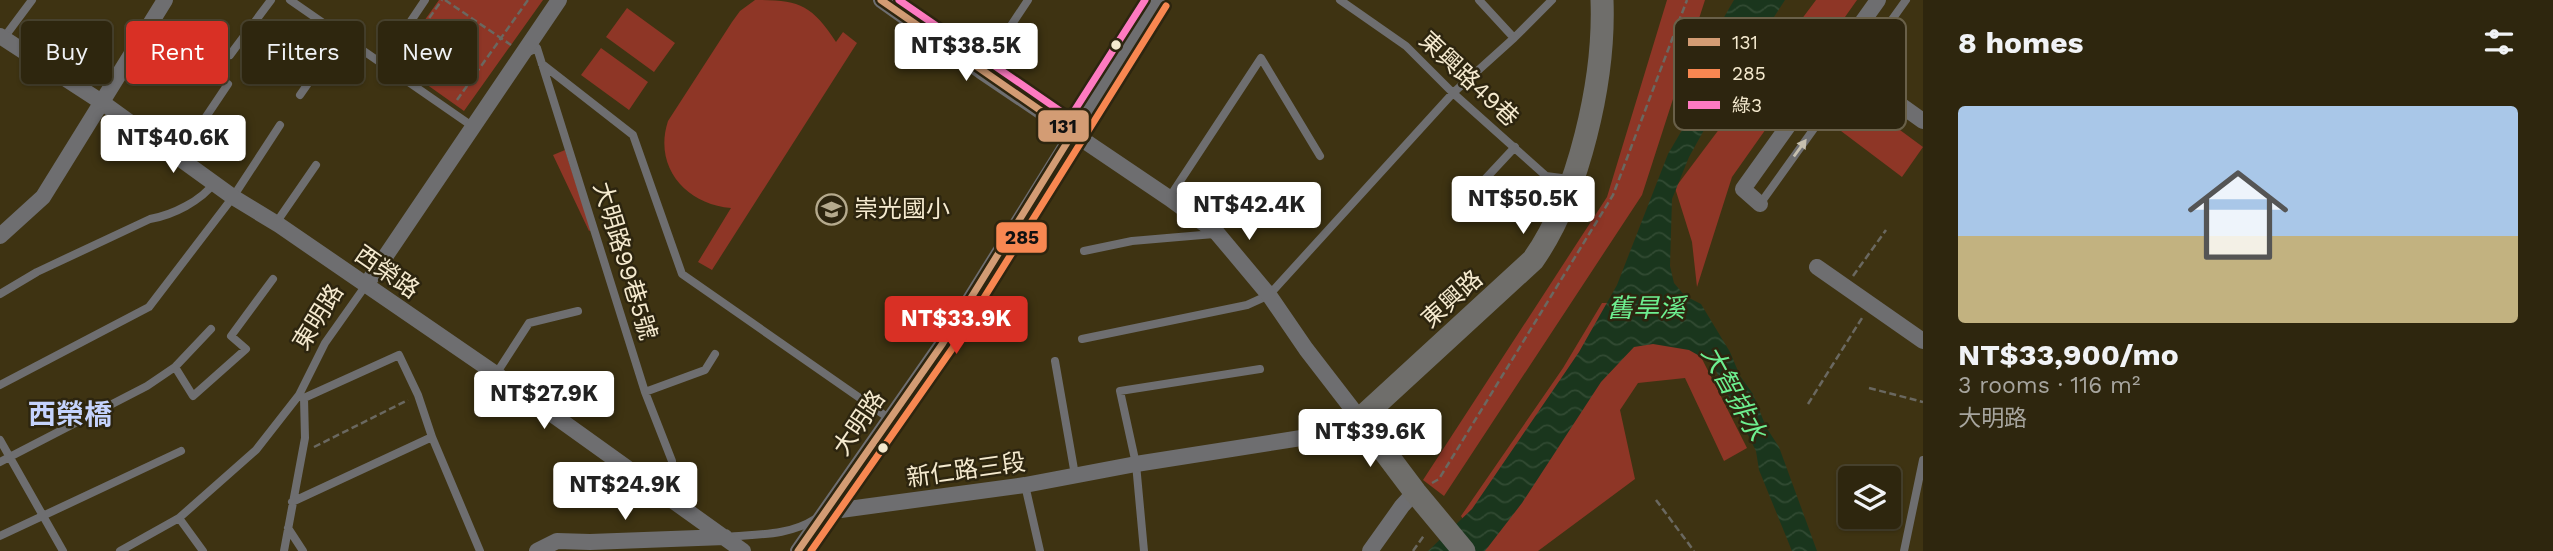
<!DOCTYPE html>
<meta charset="utf-8">
<style>
:root{--surface:#2e260e;--page:#362e17;--text:#f1f3f6;--muted:#a7a59e;--line:#49432e;--accent:#d93025}
body{margin:0;font-family:"Work Sans","Noto Sans TC",sans-serif;background:var(--page);color:var(--text);height:100vh;display:flex;flex-direction:column;font-size:26px;white-space:nowrap}
*{box-sizing:border-box;margin:0}
p{font-size:23px;color:var(--muted)}
.icon{flex:none;width:38px;height:38px;fill:none;stroke:currentColor;stroke-width:2;stroke-linecap:round;stroke-linejoin:round}
.map{position:relative;flex:1;overflow:hidden}
.panel{display:flex;flex-direction:column;background:var(--surface);width:630px}
.panel>*{flex:none}
.hud{position:absolute;left:21px;top:21px;width:665px;height:63px;display:flex;gap:14px}
.buttons{position:absolute;left:1838px;top:466px;display:grid;gap:14px}
.buttons a{display:grid;place-items:center;width:63px;height:63px;border-radius:7px;background:var(--surface);box-shadow:0 2px 5px #0004,0 0 0 2px var(--line);font-size:35px}
.price{position:absolute;translate:-50% -60px;padding:0 16px;border-radius:7px;background:#fff;color:#222;font-size:23px;line-height:46px;filter:drop-shadow(0 2px 4px #0008)}
.price::after{content:'';position:absolute;left:50%;top:42px;width:21px;height:16px;margin-left:-10px;background:inherit;clip-path:polygon(0 0,100% 0,50% 100%)}
.price.active{background:var(--accent);color:#fff}
ul{padding:0;list-style:none}
li{display:grid;align-content:center;gap:14px;height:371px;padding:0 35px}
li span{display:grid;place-items:center;height:217px;border-radius:7px;color:#555}
li>.icon{margin-inline-start:auto}
span .icon{width:126px;height:126px;fill:#fffc;stroke-width:1}
li b{font-size:30px}
h2{display:flex;justify-content:space-between;align-items:center;height:84px;padding:0 35px;font-size:30px}
.chip{padding:0 24px;border-radius:7px;background:var(--surface);box-shadow:0 2px 5px #0004,0 0 0 2px var(--line);font-size:24px;line-height:63px}
.chip.active{background:var(--accent);color:#fff}
main{display:flex;flex:1;min-height:0}
.map>svg:first-child{display:block}
</style>
<main>
<div class="map">
<svg width="1923" height="551" viewBox="0 0 1923 551">
<defs>
<pattern id="water-waves" width="16" height="10" patternUnits="userSpaceOnUse" patternTransform="scale(1.75)"><rect width="16" height="10" fill="#1a361d"/><path d="M0 5q4-4 8 0t8 0" fill="none" stroke="#314a32"/></pattern>
</defs>
<rect width="100%" height="100%" fill="#3e3312"/>
<path fill="#8e3626" d="M 439,0 L 543,0 L 464,111 L 395,62 Z
M 755,0 C 799,0 811,4 836,42 L 843,32 L 857,43 L 712,270 L 698,262 L 731,208 C 686,204 653,167 668,121 L 732,22 L 740,11 Z
M 1667,0 L 1705,0 L 1642,195 L 1444,496 L 1423,480 L 1607,197 Z
M 1816,0 L 1857,0 L 1732,177 L 1697,287 L 1692,242 L 1675,188 Z
M 627,8 L 675,43 L 654,72 L 606,37 Z
M 601,48 L 648,82 L 629,110 L 581,75 Z
M 1862,102 L 1923,147 L 1902,177 L 1841,131 Z
M 565,150 L 591,230 L 589,231 L 553,155 Z
M 1659,302 L 1698,351 L 1747,448 L 1724,461 L 1685,378 L 1638,383 L 1620,410 L 1635,479 L 1538,551 L 1483,551 L 1461,516 L 1563,368 L 1602,303 Z"/>
<path fill="url(#water-waves)" d="M 1734,0 L 1785,0 L 1724,94 L 1689,157 L 1672,199 L 1670,266 L 1674,283 L 1685,296 L 1701,304 L 1730,352 L 1740,376 L 1753,394 L 1766,427 L 1779,447 L 1817,551 L 1792,551 L 1759,470 L 1756,451 L 1712,363 L 1689,350 L 1653,344 L 1634,347 L 1601,382 L 1522,503 L 1485,551 L 1428,551 L 1472,509 L 1579,352 L 1617,285 L 1668,154 L 1689,118 L 1694,69 Z"/>
<g fill="none" stroke-linecap="round" stroke-linejoin="round">
<path stroke="#6a6860" stroke-width="2.5" stroke-dasharray="7 3.5" stroke-linecap="butt" d="M 445,0 L 511,45
M 417,35 L 442,0
M 457,100 L 528,0
M 1853,276 L 1886,230
M 1869,388 L 1923,402
M 1808,404 L 1862,318
M 314,447 L 408,400
M 1432,483 L 1439,479 L 1613,195 L 1687,0
M 1656,500 L 1694,551
M 1413,551 L 1425,534"/>
<path stroke="#6e6e70" stroke-width="8" d="M 290,0 L 472,126
M 1340,0 L 1406,46 L 1453,93 L 1546,176 L 1569,179
M 1479,0 L 1514,38
M 3,39 L 32,0
M 526,53 L 537,48 L 645,392 L 672,461 L 673,498
M 230,55 L 271,0
M 382,64 L 425,0
M 542,64 L 633,135 L 682,274 L 890,419
M 981,71 L 1028,0
M 300,95 L 341,36
M 179,157 L 228,84
M 1169,198 L 1261,58 L 1320,156
M 1760,204 L 1906,0
M 1460,206 L 1515,147
M 276,223 L 316,165
M 1084,251 L 1132,241 L 1214,234
M 0,294 L 37,272 L 150,219 C 173,215 201,201 215,182
M 1082,339 L 1247,305 L 1269,295 L 1453,93 L 1514,38 L 1552,0
M 1055,361 L 1075,475
M 175,367 L 211,329
M 496,374 L 529,323 L 578,311
M 0,385 L 149,307 L 233,197 L 280,125
M 645,392 L 705,370 L 715,354
M 304,398 L 399,355 L 418,395 L 432,437 L 480,551
M 0,440 L 63,551
M 0,462 L 147,386 L 175,367 L 193,396 L 246,349 L 231,336 L 273,279
M 1025,485 L 1040,551
M 292,502 L 432,437
M 624,503 L 641,477
M 179,518 L 203,551
M 288,528 L 303,551
M 0,536 L 181,451
M 726,537 C 756,534 789,536 815,519
M 120,551 L 179,518 L 256,450 L 299,395 L 325,343 L 366,285
M 284,551 L 305,438 L 304,398 L 301,396
M 1144,551 L 1136,464 L 1120,391 L 1260,369
M 1904,551 L 1923,460"/>
<path stroke="#6e6e70" stroke-width="16" d="M 0,36 L 103,103 L 233,197 L 279,225 L 496,374 L 743,551
M 1836,59 L 1923,121
M 1760,204 L 1743,189 L 1878,0
M 0,236 L 43,197 L 165,0
M 1817,267 L 1923,341
M 366,285 L 559,0
M 826,512 L 1025,485 L 1136,464 L 1333,433 L 1360,419 L 1306,349 L 1269,295 L 1217,233 L 1169,198 L 981,71 L 881,0
M 537,551 L 557,541 L 590,542 L 725,537
M 798,551 L 943,343 L 1157,0
M 1370,551 L 1402,506 L 1415,492"/>
<path stroke="#6f6e6b" stroke-width="23" d="M 1464,551 L 1415,492 L 1360,419 L 1533,260 C 1579,195 1605,79 1602,0"/>
<defs>
<path id="bus-1" d="M 881,0 L 1073,133
M 798,551 L 943,343 L 1073,133"/>
<path id="bus-2" d="M 811,551 L 952,349 L 1166,6"/>
<path id="bus-3" d="M 899,0 L 1079,124
M 1064,127 L 1145,0"/>
</defs>
<use href="#bus-1" stroke="#2d250f" stroke-width="12"/>
<use href="#bus-2" stroke="#2d250f" stroke-width="12"/>
<use href="#bus-3" stroke="#2d250f" stroke-width="12"/>
<use href="#bus-1" stroke="#d39c74" stroke-width="7"/>
<use href="#bus-2" stroke="#f88751" stroke-width="7"/>
<use href="#bus-3" stroke="#fe7ac1" stroke-width="7"/>
</g>
<defs><path id="oneway-solid" d="M-6-.8H1V-3.2L6.5 0L1 3.2V.8H-6Z" transform="scale(1.75)"/></defs>
<use fill="#c6bfae" href="#oneway-solid" transform="translate(1800 148) rotate(-54)"/>
<defs>
<symbol id="school-ring" viewBox="-11 -11 22 22"><circle r="9.5" fill="#2d250f" stroke="#b5aa8d" stroke-width="1.5"/><path d="M0-5L7-2L0 1L-7-2ZM-4 1L0 2.5L4 1V4Q0 6-4 4Z" fill="#b5aa8d"/></symbol>
</defs>
<g fill-rule="evenodd">
<use href="#school-ring" x="814" y="192" width="35" height="35"/>
</g>
<g fill="#f5eacf" stroke="#2d250f" stroke-width="2.5">
<circle cx="1116" cy="45" r="6"/>
<circle cx="883" cy="448" r="6"/>
</g>
<g text-anchor="middle" dominant-baseline="central" stroke-width="5" stroke-linejoin="round" paint-order="stroke">
<g font-size="24" fill="#f5eacf" stroke="#2d250f">
<text transform="translate(1469 79) rotate(43)">東興路49巷</text>
<text transform="translate(625 261) rotate(73)">大明路99巷5號</text>
<text transform="translate(387 272) rotate(35)">西榮路</text>
<text transform="translate(1452 299) rotate(-42)">東興路</text>
<text transform="translate(318 317) rotate(-58)">東明路</text>
<text transform="translate(859 423) rotate(-56)">大明路</text>
<text transform="translate(966 470) rotate(-8)">新仁路三段</text>
</g>
<g font-size="24" fill="#f5eacf" stroke="#2d250f" text-anchor="start">
<text x="854" y="209">崇光國小</text>
</g>
<g font-size="26" font-style="italic" fill="#6def90" stroke="#2d250f">
<text x="1646" y="308">舊旱溪</text>
<text transform="translate(1734 393) rotate(61)">大智排水</text>
</g>
<g font-size="28" font-weight="bold" fill="#c5d3fd" stroke="#2d250f">
<text x="70" y="414">西榮橋</text>
</g>
</g>
<rect x="1674" y="18" width="232" height="112" rx="10" fill="#2d250f" stroke="#696049" stroke-width="2"/>
<rect x="1688" y="38" width="32" height="8" fill="#d39c74"/>
<rect x="1688" y="69" width="32" height="9" fill="#f88751"/>
<rect x="1688" y="101" width="32" height="8" fill="#fe7ac1"/>
<g font-size="19" fill="#f5eacf">
<text x="1732" y="49">131</text>
<text x="1732" y="80">285</text>
<text x="1732" y="112">綠3</text>
</g>
<g stroke="#2d250f" stroke-width="2.5">
<rect x="1037" y="109" width="53" height="34" rx="7" fill="#d39c74"/>
<rect x="995" y="221" width="53" height="33" rx="7" fill="#f88751"/>
</g>
<g font-size="19" text-anchor="middle" font-weight="bold" fill="#111">
<text x="1063" y="133">131</text>
<text x="1022" y="244">285</text>
</g>
</svg>
<div class="buttons">
<a><svg class="icon" aria-label="layers" viewBox="0 0 24 24"><path d="M12 4l9 5-9 5-9-5zM3 14l9 5 9-5"/></svg></a>
</div>
<b class="price" style="left:966px;top:83px">NT$38.5K</b>
<b class="price" style="left:173px;top:175px">NT$40.6K</b>
<b class="price" style="left:1523px;top:236px">NT$50.5K</b>
<b class="price" style="left:1249px;top:242px">NT$42.4K</b>
<b class="price active" style="left:956px;top:356px">NT$33.9K</b>
<b class="price" style="left:544px;top:431px">NT$27.9K</b>
<b class="price" style="left:1370px;top:469px">NT$39.6K</b>
<b class="price" style="left:625px;top:522px">NT$24.9K</b>
<div class="hud">
<a class="chip">Buy</a>
<a class="chip active">Rent</a>
<a class="chip">Filters</a>
<a class="chip">New</a>
</div>
</div>
<section class="panel">
<h2>8 homes<svg class="icon" aria-label="filters" viewBox="0 0 24 24"><path d="M4 7h16M4 17h16"/><circle cx="9" cy="7" r="2"/><circle cx="15" cy="17" r="2"/></svg></h2>
<ul>
<li><span style="background:linear-gradient(#a9c7e8 60%,#c2b280 0)"><svg class="icon" aria-label="home" viewBox="0 0 24 24"><path d="M3 11l9-7 9 7M6 9v11h12V9"/></svg></span><div><b>NT$33,900/mo</b><p>3 rooms · 116 m²</p><p>大明路</p></div></li>
</ul>
</section>
</main>
